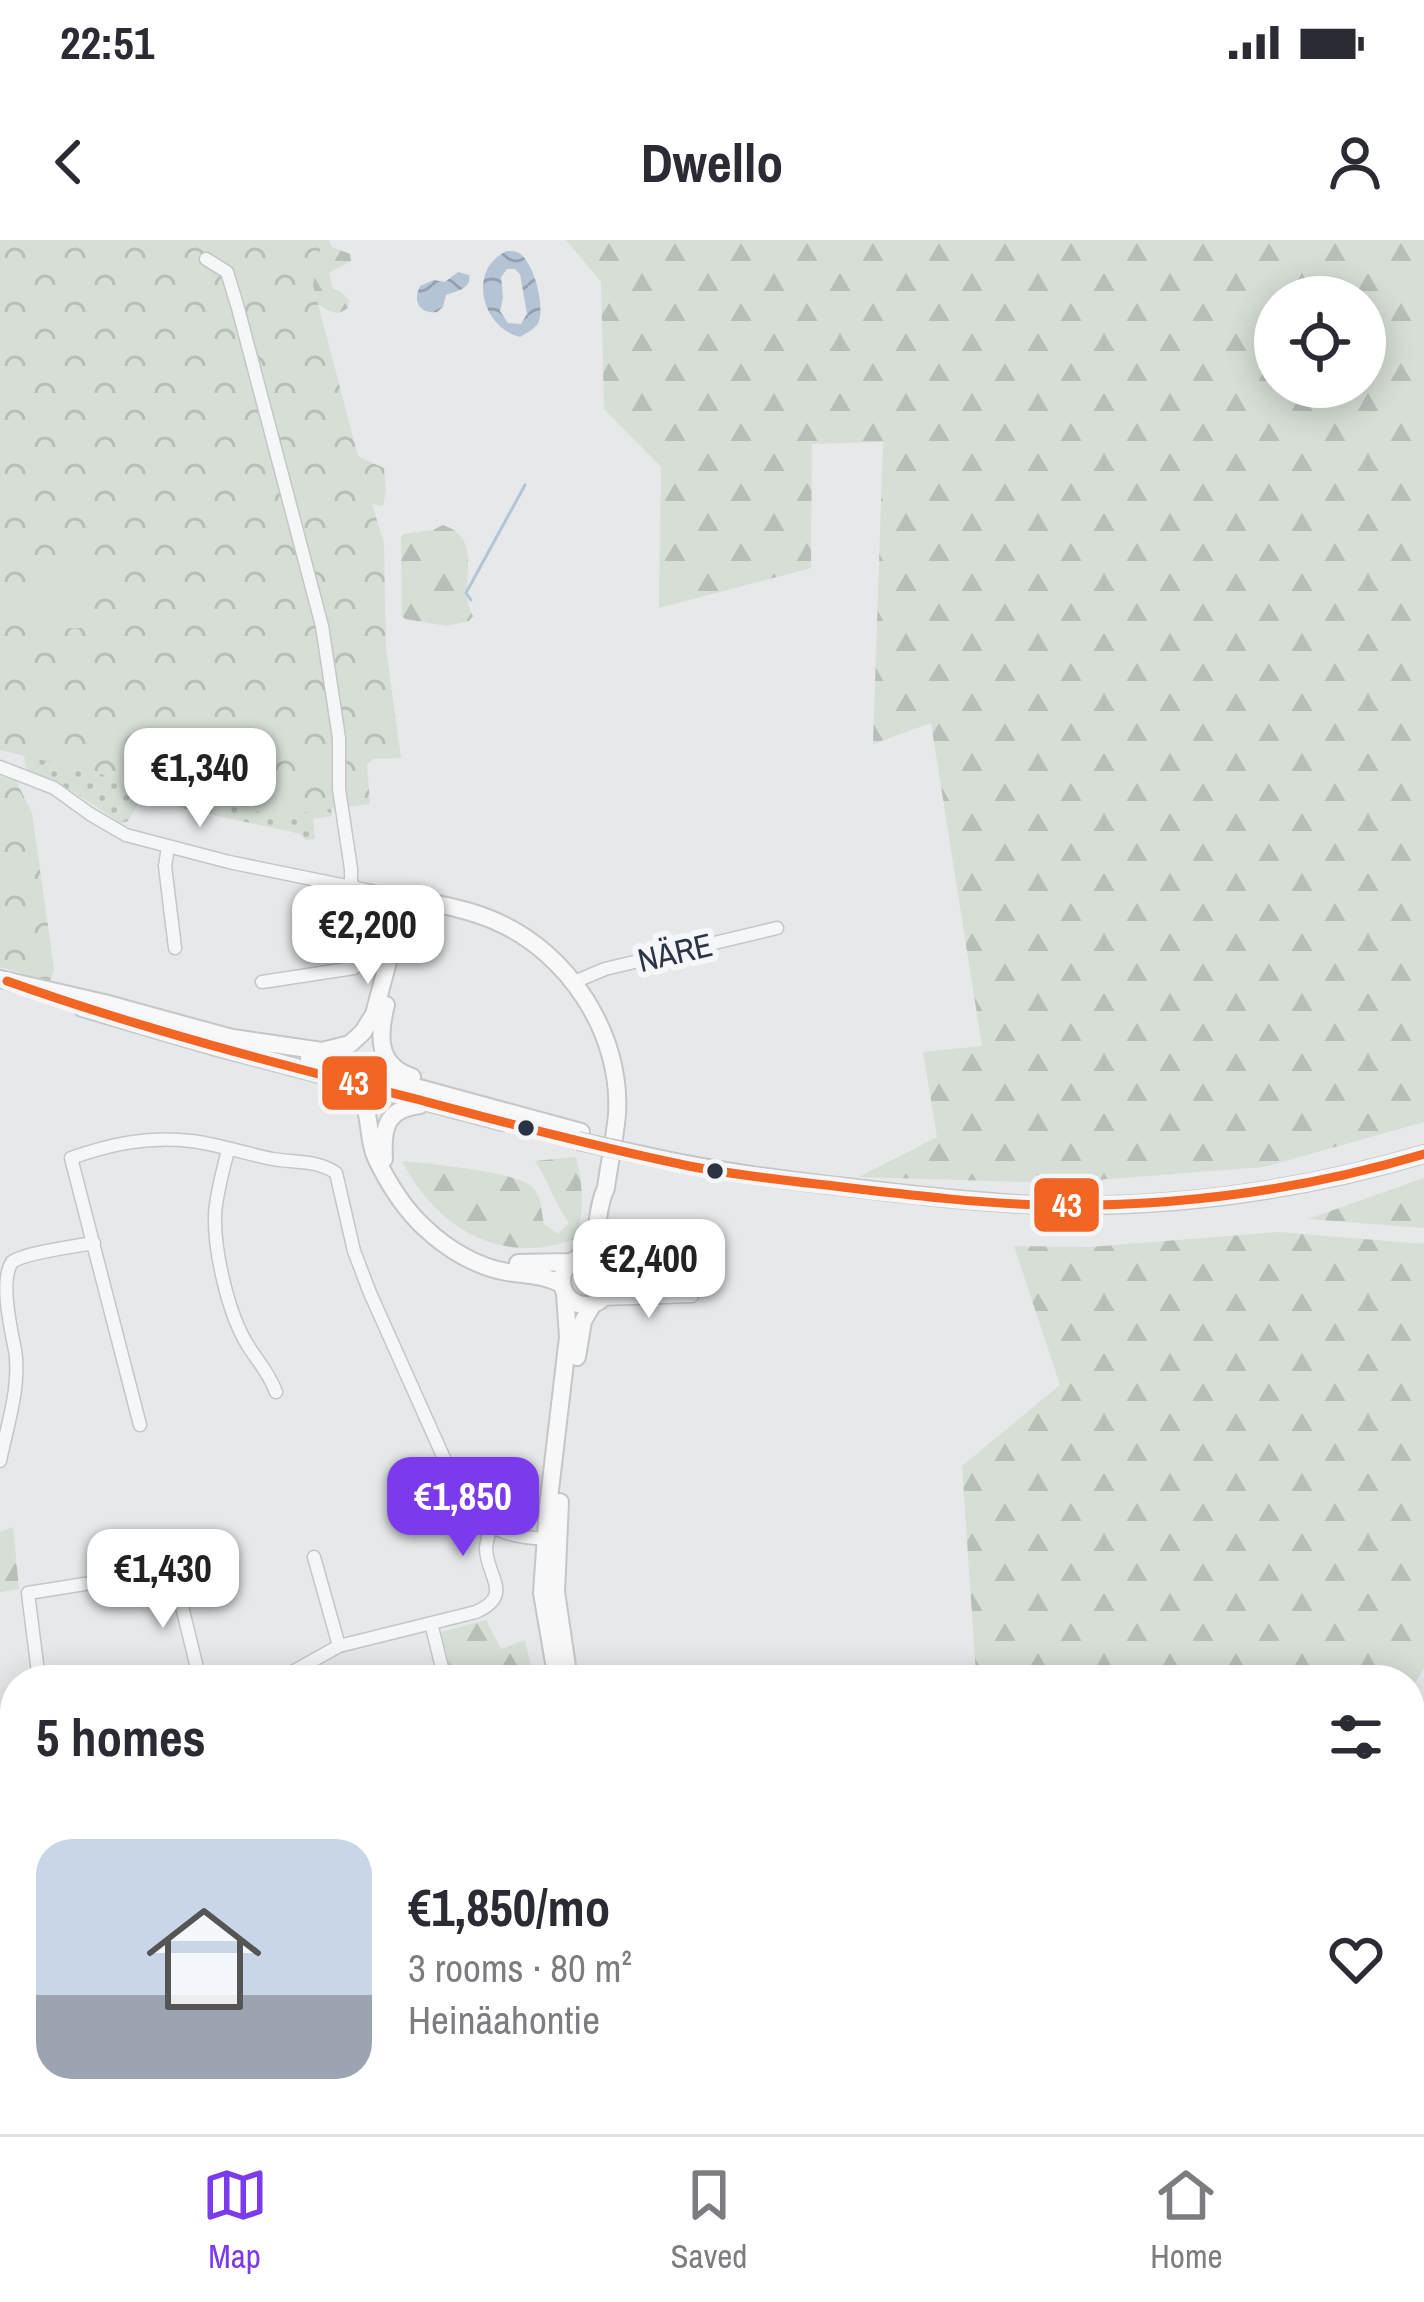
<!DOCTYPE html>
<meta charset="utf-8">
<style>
:root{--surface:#fff;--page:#f2f2f3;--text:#2b2b33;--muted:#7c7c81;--line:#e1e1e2;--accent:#7c3aed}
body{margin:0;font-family:"Archivo Narrow",sans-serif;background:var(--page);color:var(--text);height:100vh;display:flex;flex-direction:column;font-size:45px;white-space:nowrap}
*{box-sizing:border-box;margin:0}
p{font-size:39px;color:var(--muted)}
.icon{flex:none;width:66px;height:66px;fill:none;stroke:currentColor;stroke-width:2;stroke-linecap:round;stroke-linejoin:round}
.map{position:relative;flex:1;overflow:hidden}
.drawer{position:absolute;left:0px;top:1425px;width:1425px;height:471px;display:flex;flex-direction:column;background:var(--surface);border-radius:48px 48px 0 0;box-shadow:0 6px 30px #0003}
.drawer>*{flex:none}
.buttons{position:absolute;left:1254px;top:36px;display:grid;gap:24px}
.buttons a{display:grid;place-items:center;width:132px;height:132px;border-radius:50%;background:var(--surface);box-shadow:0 6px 30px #0003;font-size:60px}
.price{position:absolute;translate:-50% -102px;padding:0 27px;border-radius:24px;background:#fff;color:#222;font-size:39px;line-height:78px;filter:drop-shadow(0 3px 6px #0008)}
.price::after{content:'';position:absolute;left:50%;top:72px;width:36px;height:27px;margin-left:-18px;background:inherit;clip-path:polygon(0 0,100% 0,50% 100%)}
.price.active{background:var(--accent);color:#fff}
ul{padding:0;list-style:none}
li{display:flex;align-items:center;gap:36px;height:300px;padding:0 36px}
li+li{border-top:3px solid var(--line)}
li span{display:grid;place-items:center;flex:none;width:336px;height:240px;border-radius:36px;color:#555}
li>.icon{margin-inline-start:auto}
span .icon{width:144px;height:144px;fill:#fffc;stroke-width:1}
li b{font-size:51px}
h2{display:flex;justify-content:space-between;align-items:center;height:144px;padding:0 36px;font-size:51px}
.status{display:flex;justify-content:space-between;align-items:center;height:84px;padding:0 60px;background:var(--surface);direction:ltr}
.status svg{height:33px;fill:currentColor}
header{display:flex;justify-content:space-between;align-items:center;height:156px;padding:0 36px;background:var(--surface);font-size:54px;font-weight:800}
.menu{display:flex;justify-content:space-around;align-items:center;height:168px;border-top:3px solid var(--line);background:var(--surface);font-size:33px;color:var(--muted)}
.menu a{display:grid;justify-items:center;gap:6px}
.menu .active{color:var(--accent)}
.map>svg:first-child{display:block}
</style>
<div class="status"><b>22:51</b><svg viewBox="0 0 49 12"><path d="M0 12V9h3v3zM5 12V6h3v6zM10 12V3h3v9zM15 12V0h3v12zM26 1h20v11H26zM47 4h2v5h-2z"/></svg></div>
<header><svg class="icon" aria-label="back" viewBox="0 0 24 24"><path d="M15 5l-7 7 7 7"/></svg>Dwello<svg class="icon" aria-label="person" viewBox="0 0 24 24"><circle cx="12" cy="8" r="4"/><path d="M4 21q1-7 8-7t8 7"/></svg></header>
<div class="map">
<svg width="1424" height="1894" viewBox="0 0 1424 1894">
<defs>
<pattern id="grass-dots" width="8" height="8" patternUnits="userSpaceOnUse" patternTransform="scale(3)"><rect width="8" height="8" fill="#d6ded6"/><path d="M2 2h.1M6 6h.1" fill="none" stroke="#b8bfb9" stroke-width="1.8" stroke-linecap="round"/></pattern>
<pattern id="forest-firs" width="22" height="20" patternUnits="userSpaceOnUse" patternTransform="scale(3)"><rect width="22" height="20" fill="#d6ded6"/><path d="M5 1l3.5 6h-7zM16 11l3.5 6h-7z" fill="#b8bfb9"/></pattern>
<pattern id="park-crowns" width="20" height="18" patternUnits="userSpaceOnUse" patternTransform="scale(3)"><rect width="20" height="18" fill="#d6ded6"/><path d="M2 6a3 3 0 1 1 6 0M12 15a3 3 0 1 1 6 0" fill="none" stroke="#b8bfb9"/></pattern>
<pattern id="water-waves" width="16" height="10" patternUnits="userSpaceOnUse" patternTransform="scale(3)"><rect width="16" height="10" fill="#b4c4d5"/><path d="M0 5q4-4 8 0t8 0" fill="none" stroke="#93a0af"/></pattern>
</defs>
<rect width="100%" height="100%" fill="#e6e8ea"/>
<path fill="url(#grass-dots)" d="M 23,497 L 329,554 L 332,576 L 313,579 L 315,599 L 305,600 L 301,594 L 141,559 L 128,581 L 121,583 L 72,551 L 28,530 L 25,525 Z"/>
<path fill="url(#forest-firs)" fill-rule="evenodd" d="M 258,0 L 329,0 L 332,7 L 350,14 L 351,21 L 329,33 L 333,49 L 340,51 L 349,60 L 348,68 C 341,72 339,75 330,71 C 309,63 274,18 258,0 Z
M 566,0 L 1424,0 L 1424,882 L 1264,927 L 1057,943 L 859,937 L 937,897 L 923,812 L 982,806 L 931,483 L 873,504 L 883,202 L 812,204 L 811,328 L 659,368 L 661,227 L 604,169 L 601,42 ZM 1275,57 L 1365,57 L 1365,147 L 1275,147 Z
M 443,285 C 488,300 455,347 473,376 L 469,381 L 447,386 L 405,379 L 402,376 L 401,297 L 403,294 L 433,290 Z
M 576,917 C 583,943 585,974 575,999 C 501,1027 435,987 402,921 C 428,924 518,931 533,948 C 542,958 541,972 544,984 L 558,994 L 569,983 C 555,964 548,940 535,921 Z
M 1424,938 L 1424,988 L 1308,979 Z
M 1279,992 L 1424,1004 L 1424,1428 L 1410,1452 L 1410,1440 L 979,1440 L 976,1433 L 962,1226 L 1060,1145 L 1014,1006 L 1090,1007 Z
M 13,1287 L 19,1349 L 0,1352 L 0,1292 Z
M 486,1380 L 501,1409 L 525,1400 L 534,1440 L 453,1440 L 441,1392 Z
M 15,1600 L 15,1813 L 0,1815 L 0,1602 Z
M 1424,1776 L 1424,1894 L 1279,1894 L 1287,1881 L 1410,1881 L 1410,1782 Z"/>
<path fill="url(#park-crowns)" d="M 0,0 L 322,0 L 313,45 L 358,216 L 384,228 L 386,251 L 383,266 L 372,264 L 384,303 L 386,408 L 401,518 L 374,519 L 367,524 L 370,564 L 282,575 L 254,571 L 0,510 Z
M 0,536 L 16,541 L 32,573 L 54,729 L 50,741 L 0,727 Z"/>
<path fill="#d6ded6" d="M 85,329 L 87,388 L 30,389 L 28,331 Z"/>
<path fill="url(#water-waves)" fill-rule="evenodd" d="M 507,11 C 511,11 514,11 517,12 C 534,19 547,71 537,85 C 533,90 525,94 520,97 C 481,87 467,29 507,11 ZM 507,29 L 515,29 L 520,34 L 527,74 L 521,84 L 508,83 L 500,71 L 503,58 L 501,37 Z
M 458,32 L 469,35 C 472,49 456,51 446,55 L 443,67 L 437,72 C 420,74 412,62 420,46 L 434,40 L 445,42 Z"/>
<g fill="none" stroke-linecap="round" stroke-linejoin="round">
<path stroke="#b4c4d5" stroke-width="3" d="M 471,360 L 466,353 L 525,245"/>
<defs>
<path id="street" d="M 206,19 L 227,32 L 238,68 L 322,386 L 339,498 L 339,549 L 351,629 L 351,645
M 0,527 L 54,548 L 90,574 L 126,595 L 229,622 L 405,658
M 168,607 L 165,626 L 175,708
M 262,742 L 354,728 L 360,721 L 354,646
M 574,742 L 605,729 L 777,688
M 228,910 C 223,931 216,954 215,975 C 214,1011 228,1073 247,1104 C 258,1122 268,1131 276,1152
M 609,1033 L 629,1046 L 662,1051
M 603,1059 L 692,1056
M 140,1185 L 71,918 C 111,904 148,896 191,901 C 218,904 246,914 273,919 C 295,923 318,920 336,933 L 354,1011 L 370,1053 L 460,1254 C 485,1290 507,1298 550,1299
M 0,1221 C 7,1186 21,1145 15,1110 C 10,1085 0,1040 12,1022 C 24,1013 76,1006 94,1003
M 314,1317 L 339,1406
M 431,1383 L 445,1440
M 39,1440 L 28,1353 L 173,1330 L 200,1440
M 278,1440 L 339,1406 L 476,1372 C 514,1355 487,1337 486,1309 C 486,1304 489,1293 490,1288
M 332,1894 L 377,1881"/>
<path id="secondary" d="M 0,739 L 104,763 L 232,798
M 386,765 C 378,796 377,826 412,837
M 82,768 L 212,806 L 503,882
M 226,797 L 322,811 L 350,804 L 363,792 L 374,774 L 405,658 C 436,664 465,668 495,681 C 568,712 622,794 617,874 C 615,899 609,924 606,948 C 595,970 600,996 588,1017
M 309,818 L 581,892
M 345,844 C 376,859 364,892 376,918 C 388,943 404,969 425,988 C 447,1009 477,1027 507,1032 C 527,1035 544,1035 562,1044
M 638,914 C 712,931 788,941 864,949 C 921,956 979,962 1036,965 C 1167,969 1299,951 1424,914
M 384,919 C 382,888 386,869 420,865
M562 1041a24 24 0 1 1 48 0a24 24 0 1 1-48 0Z
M 518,1023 L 571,1022
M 577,1117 L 583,1081 L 593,1064
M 560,1262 L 556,1352 L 569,1440
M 557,1440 L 542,1353 L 548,1267 L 568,1097 L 565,1053
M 1410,1825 L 1424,1788
M 676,1881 L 679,1894
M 1383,1894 L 1388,1881"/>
<path id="highway" d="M 1410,1534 L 1424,1507
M 1410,1575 L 1424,1549
M 1183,1894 L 1193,1881
M 1209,1894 L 1216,1881
M 1233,1894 L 1241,1881"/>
</defs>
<use href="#street" stroke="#c4c6c8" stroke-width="15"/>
<use href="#secondary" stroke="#c4c6c8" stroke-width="20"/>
<use href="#highway" stroke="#b8bbbf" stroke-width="24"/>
<use href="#street" stroke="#f5f6f7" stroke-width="12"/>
<use href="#secondary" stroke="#f8f8f8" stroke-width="16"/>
<use href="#highway" stroke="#f8f8f8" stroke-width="21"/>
<defs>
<path id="secondary-bridge" d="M 578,901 L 638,914"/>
</defs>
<use href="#secondary-bridge" stroke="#c4c6c8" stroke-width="20" stroke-linecap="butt"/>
<use href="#secondary-bridge" stroke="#f8f8f8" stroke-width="16"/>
<defs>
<path id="bus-1" d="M 7,741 C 141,789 279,824 416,859 C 507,883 597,907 689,926 C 745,937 803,942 859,949 C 919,956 980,963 1040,965 C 1170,968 1299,951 1424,914"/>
</defs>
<use href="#bus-1" stroke="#f4f6f9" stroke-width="18"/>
<use href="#bus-1" stroke="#f26522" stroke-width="9"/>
</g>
<g fill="#2b3445" stroke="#f4f6f9" stroke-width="4.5">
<circle cx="526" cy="888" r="10"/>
<circle cx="715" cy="931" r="10"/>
</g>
<g text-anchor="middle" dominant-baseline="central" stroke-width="12" stroke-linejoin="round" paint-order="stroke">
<g font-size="33" fill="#2b3445" stroke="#f4f6f9">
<text transform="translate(675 712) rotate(-13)">NÄRE</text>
</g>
</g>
<g stroke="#f4f6f9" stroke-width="4.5">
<rect x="320" y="814" width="69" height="58" rx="12" fill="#f26522"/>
<rect x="1032" y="936" width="69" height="58" rx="12" fill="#f26522"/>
</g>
<g font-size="33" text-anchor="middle" font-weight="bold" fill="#fff">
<text x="354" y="855">43</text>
<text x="1067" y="977">43</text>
</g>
</svg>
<div class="buttons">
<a><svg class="icon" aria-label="locate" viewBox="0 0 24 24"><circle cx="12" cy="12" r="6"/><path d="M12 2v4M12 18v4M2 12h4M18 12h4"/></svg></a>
</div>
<b class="price" style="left:200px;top:590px">€1,340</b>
<b class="price" style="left:368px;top:747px">€2,200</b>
<b class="price" style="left:649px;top:1081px">€2,400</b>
<b class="price active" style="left:463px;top:1319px">€1,850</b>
<b class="price" style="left:163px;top:1391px">€1,430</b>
<section class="drawer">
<h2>5 homes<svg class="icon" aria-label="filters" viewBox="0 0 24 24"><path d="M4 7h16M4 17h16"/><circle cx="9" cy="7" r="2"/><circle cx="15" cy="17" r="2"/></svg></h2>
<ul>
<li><span style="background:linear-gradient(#c9d6e8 65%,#9aa5b1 0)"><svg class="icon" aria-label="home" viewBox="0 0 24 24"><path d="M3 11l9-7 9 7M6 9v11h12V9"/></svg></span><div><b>€1,850/mo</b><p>3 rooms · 80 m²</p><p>Heinäahontie</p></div><svg class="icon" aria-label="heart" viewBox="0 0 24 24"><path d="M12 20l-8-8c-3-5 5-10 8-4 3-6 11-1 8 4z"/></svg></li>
</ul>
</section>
</div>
<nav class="menu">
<a class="active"><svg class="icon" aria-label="map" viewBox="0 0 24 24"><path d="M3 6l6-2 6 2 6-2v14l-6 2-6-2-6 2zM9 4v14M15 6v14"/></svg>Map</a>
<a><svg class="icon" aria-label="saved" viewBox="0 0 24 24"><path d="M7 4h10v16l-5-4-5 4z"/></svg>Saved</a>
<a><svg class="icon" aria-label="home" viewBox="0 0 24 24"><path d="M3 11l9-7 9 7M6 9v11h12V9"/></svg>Home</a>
</nav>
